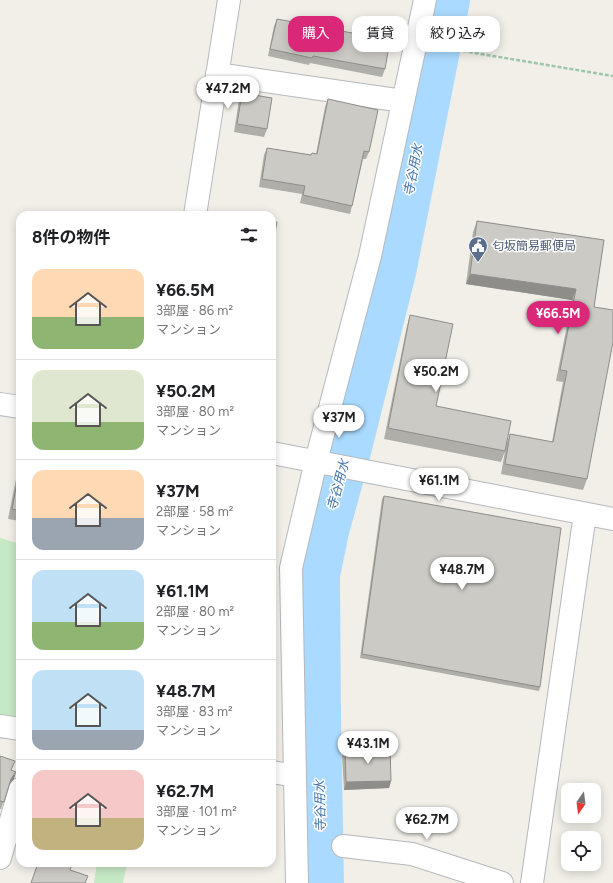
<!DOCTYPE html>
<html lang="ja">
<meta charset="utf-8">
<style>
:root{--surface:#fff;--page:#f2f2f2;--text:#202124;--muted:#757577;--line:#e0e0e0;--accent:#db2777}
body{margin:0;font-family:Figtree,"Noto Sans JP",sans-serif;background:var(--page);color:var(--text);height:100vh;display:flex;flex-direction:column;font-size:15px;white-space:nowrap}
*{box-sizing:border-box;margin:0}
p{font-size:13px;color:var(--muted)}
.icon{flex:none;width:22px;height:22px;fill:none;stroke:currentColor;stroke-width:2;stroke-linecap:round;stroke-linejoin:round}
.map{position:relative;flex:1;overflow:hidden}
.side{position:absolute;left:16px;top:211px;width:260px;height:656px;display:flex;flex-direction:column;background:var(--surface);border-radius:12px;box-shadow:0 2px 10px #0003}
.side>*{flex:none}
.guide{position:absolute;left:288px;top:16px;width:265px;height:36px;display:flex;gap:8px}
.needle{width:26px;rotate:194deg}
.tools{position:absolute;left:561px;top:783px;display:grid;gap:8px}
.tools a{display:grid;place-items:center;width:40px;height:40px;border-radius:8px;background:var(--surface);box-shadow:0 2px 10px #0003;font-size:20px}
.price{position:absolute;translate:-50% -34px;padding:0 9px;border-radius:14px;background:#fff;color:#222;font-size:13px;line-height:26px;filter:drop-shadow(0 1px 2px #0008)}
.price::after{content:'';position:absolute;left:50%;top:24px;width:12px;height:9px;margin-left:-6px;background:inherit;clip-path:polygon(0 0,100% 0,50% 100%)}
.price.on{background:var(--accent);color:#fff}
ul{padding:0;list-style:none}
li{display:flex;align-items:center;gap:12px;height:100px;padding:0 16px}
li+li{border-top:1px solid var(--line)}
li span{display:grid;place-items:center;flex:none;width:112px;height:80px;border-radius:12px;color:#555}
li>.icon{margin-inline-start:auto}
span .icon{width:48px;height:48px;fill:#fffc;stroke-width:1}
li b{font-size:17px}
h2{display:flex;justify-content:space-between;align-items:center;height:48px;padding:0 16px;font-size:17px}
.tag{padding:0 14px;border-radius:12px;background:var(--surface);box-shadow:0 2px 10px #0003;font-size:14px;line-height:36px}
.tag.on{background:var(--accent);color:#fff}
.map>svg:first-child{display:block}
</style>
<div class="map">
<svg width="613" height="883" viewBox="0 0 613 883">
<rect width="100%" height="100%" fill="#f1efe8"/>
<path fill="#c5e8c5" d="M 0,538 L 20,544 L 20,729 L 0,726 Z
M 97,863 L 127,863 L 123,883 L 94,883 Z"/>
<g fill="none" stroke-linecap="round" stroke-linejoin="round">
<path stroke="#aadaff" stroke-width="46" d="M 321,883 L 318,718 L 317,575 L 326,531 L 348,451 L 393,272 L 447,0"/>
<defs>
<path id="minor" d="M 217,74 L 403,101
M 195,215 L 229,0
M 0,404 L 20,407
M 272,453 L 613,519
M 0,726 L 20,729
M 272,772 L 295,776
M 343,846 L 412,854 L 502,883
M 0,858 L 20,789
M 297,883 L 291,568 L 316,461 L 370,256 L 425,0
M 532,883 L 585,514"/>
</defs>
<use href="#minor" stroke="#b5b8bc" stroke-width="24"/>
<path stroke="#9cc7a9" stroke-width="2.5" stroke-dasharray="4 2" stroke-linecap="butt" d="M 451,49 L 613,76"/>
<use href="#minor" stroke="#fff" stroke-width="22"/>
</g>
<path fill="#afaea9" d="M 277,19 L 385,69 L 382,77 L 310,63 L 309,65 L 268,56 L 274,26 Z
M 242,93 L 267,129 L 264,137 L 234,132 L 239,100 Z
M 328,99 L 369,152 L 366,159 L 363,159 L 352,206 L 350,214 L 300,203 L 302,194 L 259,187 L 264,155 L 267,148 L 311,155 L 316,154 L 325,107 Z
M 477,221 L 604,240 L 594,307 L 587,479 L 583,490 L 501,474 L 506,445 L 510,434 L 552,442 L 563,382 L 556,381 L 572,300 L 466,284 L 473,232 Z
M 410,315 L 436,406 L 505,451 L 501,462 L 384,439 L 407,326 Z
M 20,464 L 20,521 L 8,519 L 18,469 Z
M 384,496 L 540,687 L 539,691 L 360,658 L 382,499 Z
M 345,749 L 391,781 L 389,788 L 344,790 L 342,756 Z
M 0,756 L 11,770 L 14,779 L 9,785 L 1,809 L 0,809 Z"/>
<path fill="#8f8d8a" d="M 470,274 L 576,289 L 572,300 L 466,284 Z
M 16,772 L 14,779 L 8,786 L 11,779 Z
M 391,781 L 389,788 L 344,790 L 346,782 Z"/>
<path fill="#cccac5" stroke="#8f8d8a" d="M 277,19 L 390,40 L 385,69 L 313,56 L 312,58 L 270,49 Z
M 242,93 L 272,98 L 267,129 L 237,124 Z
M 328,99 L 378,110 L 369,152 L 364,151 L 352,206 L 303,195 L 305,186 L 262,179 L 267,148 L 311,155 L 312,153 L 317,154 Z
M 228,212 L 243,215 L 227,215 Z
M 272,221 L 277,222 L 272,248 Z
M 477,221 L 604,240 L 594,307 L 613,310 L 613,342 L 587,479 L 505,464 L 510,434 L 553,442 L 567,371 L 560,370 L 576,289 L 470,274 Z
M 410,315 L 453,324 L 436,406 L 511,421 L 505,451 L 388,428 Z
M 20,467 L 20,511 L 12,509 Z
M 384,496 L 561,528 L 540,687 L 362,654 Z
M 390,747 L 391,781 L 346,782 L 345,749 Z
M 0,756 L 15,761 L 11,770 L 16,772 L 11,779 L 4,802 L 0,801 Z
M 38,863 L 72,863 L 70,870 L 88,876 L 85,883 L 31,883 Z"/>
<defs>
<symbol id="civic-pin" viewBox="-11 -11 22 30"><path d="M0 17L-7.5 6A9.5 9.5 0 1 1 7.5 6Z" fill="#5c6f8a" stroke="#fff"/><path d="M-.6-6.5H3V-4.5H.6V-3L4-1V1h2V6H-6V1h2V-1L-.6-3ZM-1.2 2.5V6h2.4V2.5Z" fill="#fff"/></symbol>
</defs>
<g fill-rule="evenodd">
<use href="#civic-pin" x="467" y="235" width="22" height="30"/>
</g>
<g text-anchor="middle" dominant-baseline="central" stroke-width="3" stroke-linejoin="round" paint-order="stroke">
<g font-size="12" fill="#4e5e75" stroke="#fff" text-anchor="start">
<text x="492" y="246">匂坂簡易郵便局</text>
</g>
<g font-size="13" font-style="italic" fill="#4174aa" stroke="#fff">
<text transform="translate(413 170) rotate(-79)">寺谷用水</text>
<text transform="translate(338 485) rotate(-75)">寺谷用水</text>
<text transform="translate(320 806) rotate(-91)">寺谷用水</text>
</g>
</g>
</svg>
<div class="tools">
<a><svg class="needle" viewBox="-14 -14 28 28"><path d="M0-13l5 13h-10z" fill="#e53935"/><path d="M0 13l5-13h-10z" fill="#757577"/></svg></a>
<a><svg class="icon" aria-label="locate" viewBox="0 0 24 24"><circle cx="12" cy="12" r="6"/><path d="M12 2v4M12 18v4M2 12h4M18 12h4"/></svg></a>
</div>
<b class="price" style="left:228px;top:110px">¥47.2M</b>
<b class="price on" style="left:558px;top:335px">¥66.5M</b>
<b class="price" style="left:436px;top:393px">¥50.2M</b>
<b class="price" style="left:339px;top:439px">¥37M</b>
<b class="price" style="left:439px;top:502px">¥61.1M</b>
<b class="price" style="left:462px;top:591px">¥48.7M</b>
<b class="price" style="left:368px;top:765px">¥43.1M</b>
<b class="price" style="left:427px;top:841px">¥62.7M</b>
<div class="guide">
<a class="tag on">購入</a>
<a class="tag">賃貸</a>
<a class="tag">絞り込み</a>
</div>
<section class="side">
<h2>8件の物件<svg class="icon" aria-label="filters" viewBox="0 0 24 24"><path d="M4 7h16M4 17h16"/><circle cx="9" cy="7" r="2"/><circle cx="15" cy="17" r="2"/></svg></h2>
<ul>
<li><span style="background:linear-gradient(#ffd9b3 60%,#8fb573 0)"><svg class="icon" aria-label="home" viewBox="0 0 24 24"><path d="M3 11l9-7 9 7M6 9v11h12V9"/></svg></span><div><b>¥66.5M</b><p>3部屋 · 86 m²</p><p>マンション</p></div></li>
<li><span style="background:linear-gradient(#dfe7d0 65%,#8fb573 0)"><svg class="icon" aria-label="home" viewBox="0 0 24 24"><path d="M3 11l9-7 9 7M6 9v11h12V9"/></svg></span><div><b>¥50.2M</b><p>3部屋 · 80 m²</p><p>マンション</p></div></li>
<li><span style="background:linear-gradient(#ffd9b3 60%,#9aa5b1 0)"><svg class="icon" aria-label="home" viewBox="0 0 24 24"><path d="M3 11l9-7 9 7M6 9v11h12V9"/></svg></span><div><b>¥37M</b><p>2部屋 · 58 m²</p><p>マンション</p></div></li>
<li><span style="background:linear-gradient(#bfe0f5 65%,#8fb573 0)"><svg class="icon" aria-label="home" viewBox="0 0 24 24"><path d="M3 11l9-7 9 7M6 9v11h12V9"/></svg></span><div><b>¥61.1M</b><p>2部屋 · 80 m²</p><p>マンション</p></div></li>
<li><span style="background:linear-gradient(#bfe0f5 75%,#9aa5b1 0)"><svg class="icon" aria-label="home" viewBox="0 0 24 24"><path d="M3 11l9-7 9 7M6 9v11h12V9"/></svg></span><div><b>¥48.7M</b><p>3部屋 · 83 m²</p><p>マンション</p></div></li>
<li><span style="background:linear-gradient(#f6c9c9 60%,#c2b280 0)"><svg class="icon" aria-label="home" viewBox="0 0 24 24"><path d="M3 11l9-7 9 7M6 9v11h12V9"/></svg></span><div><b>¥62.7M</b><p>3部屋 · 101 m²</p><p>マンション</p></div></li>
</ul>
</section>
</div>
